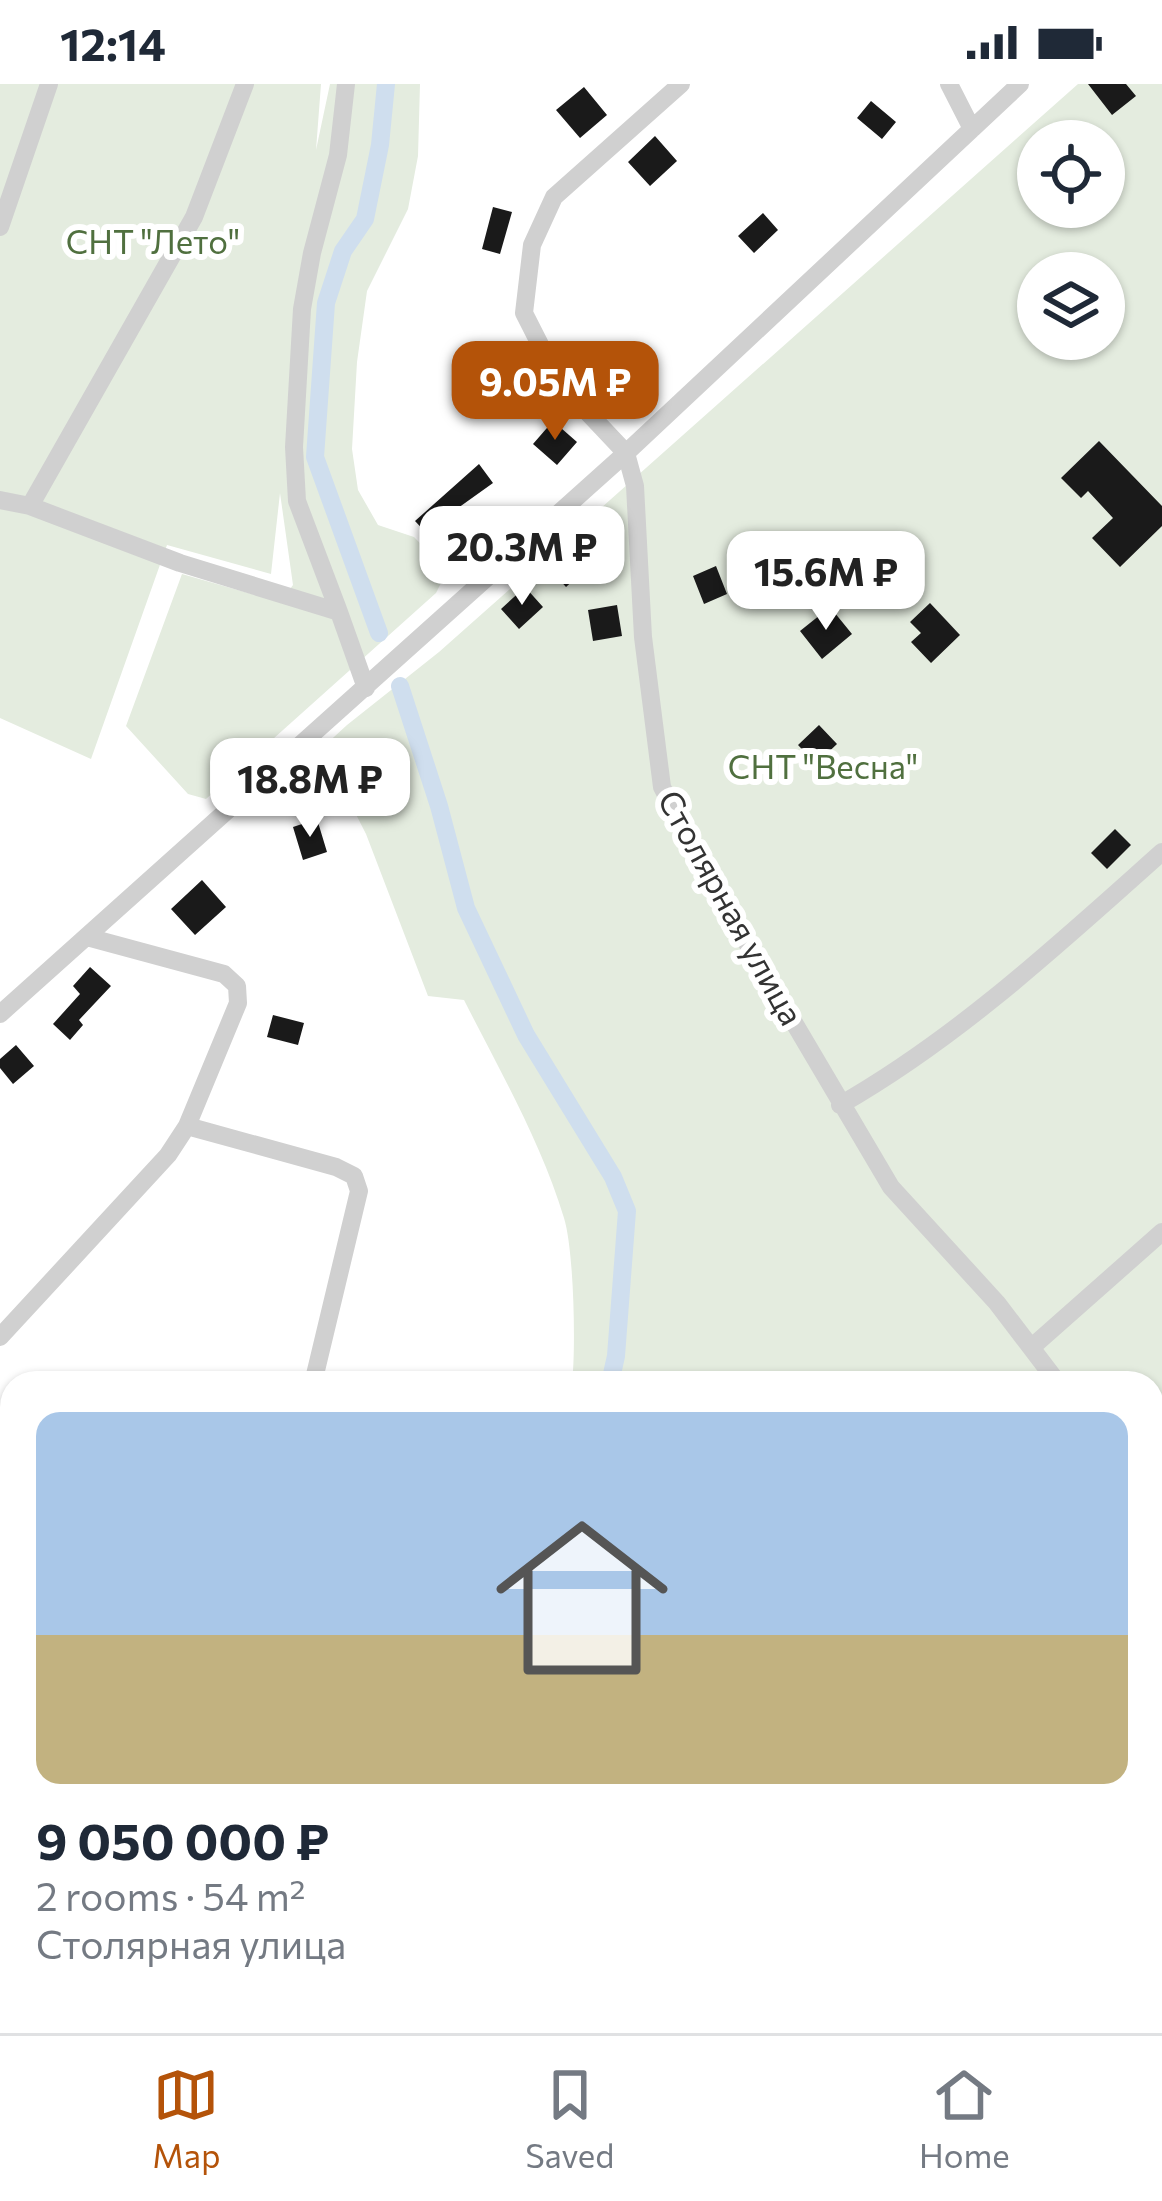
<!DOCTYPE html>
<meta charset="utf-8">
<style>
:root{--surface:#fff;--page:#f2f2f3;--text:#1f2937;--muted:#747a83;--line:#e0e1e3;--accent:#b45309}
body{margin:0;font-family:Commissioner,sans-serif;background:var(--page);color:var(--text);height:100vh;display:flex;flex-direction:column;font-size:45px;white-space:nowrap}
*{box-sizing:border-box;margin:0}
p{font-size:39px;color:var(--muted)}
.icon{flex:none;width:66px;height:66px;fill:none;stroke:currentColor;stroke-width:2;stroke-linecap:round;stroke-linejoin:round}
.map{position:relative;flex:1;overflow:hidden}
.panel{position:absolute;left:0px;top:1287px;width:1164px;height:663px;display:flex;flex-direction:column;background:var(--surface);border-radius:36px 36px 0 0;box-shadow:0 3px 9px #0004}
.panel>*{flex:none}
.controls{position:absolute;left:1017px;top:36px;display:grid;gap:24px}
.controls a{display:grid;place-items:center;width:108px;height:108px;border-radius:50%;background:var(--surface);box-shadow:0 3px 9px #0004;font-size:60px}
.price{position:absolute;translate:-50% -102px;padding:0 27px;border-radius:24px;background:#fff;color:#222;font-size:39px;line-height:78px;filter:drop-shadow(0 3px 6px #0008)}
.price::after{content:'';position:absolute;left:50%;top:72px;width:36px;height:27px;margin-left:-18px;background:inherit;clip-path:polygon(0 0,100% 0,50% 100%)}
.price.selected{background:var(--accent);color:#fff}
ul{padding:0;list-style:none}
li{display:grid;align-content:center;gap:24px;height:636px;padding:0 36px}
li+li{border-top:3px solid var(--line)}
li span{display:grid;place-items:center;height:372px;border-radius:24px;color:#555}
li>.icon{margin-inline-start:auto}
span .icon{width:216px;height:216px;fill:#fffc;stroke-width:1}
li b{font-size:51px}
.status{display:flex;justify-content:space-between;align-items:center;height:84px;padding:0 60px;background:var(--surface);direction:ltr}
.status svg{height:33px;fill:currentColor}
.menu{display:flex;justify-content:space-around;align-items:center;height:168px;border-top:3px solid var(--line);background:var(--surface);font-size:33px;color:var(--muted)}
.menu a{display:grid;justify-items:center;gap:6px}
.menu .selected{color:var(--accent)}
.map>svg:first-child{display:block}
</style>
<div class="status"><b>12:14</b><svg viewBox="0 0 49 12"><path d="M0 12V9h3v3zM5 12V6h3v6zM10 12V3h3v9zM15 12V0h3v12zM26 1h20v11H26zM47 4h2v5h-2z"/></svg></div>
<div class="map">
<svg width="1162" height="1949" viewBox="0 0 1162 1949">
<rect width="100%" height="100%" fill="#fff"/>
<path fill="#e4ecdf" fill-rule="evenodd" d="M 0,0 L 321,0 L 316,66 L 330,0 L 420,0 L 418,72 L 408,125 L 367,207 L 357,278 L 352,365 L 358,406 L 378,441 L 414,453 L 447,487 L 436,509 L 206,715 L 188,710 L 126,642 L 182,490 L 280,518 L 293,501 L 280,409 L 271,490 L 167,461 L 91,675 L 0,634 Z
M 1078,0 L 1162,0 L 1162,1749 L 1152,1757 L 1152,1299 L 572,1299 C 576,1264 574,1166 564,1134 C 541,1058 500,987 464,916 L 428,912 L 366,750 L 343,705 L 310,675 L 347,641 L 439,568 ZM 1038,57 L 1104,57 L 1104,123 L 1038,123 ZM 1038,189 L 1104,189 L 1104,255 L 1038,255 Z
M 0,1597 L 12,1607 L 12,1938 L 157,1938 L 162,1949 L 0,1949 Z
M 1152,1920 L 1162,1949 L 768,1949 L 772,1938 L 1152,1938 Z"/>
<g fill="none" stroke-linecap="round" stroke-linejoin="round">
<path stroke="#cfdeee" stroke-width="4.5" d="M 1152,1822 L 1162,1818
M 0,1855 L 12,1859
M 64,1938 L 70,1949
M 981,1949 L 995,1938"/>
<path stroke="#cfdeee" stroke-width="18" d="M 379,549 L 315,373 L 326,219 L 343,167 L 365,135 L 380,61 L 386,0
M 400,602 L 439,722 L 466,824 L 526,951 L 613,1093 L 627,1127 L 616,1272 L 610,1299
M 805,1938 L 809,1949"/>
</g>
<path fill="#1a1a1a" d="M 1088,0 L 1126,0 L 1136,12 L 1112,31 Z
M 584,3 L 607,31 L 580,54 L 556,26 Z
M 871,17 L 896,38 L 882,55 L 857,34 Z
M 655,52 L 677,77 L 650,102 L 628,78 Z
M 493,123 L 512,128 L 500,170 L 482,165 Z
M 763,129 L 778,146 L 754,169 L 738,152 Z
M 618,266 L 636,288 L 599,319 L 581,297 Z
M 553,337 L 577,358 L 557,381 L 533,360 Z
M 1099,357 L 1162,422 L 1162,442 L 1120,483 L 1092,454 L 1113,434 L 1088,407 L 1081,414 L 1061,394 Z
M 479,380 L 493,399 L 458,424 L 460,426 L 431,454 L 415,437 Z
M 573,458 L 592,479 L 566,503 L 547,482 Z
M 716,482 L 727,510 L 704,520 L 693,492 Z
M 525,503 L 543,523 L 519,545 L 501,525 Z
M 930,519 L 960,551 L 931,579 L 911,558 L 921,549 L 910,538 Z
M 617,521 L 622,552 L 593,557 L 588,526 Z
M 830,523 L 852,550 L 822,575 L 800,547 Z
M 819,641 L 837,660 L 816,680 L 798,661 Z
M 317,735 L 327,768 L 303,776 L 293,743 Z
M 1115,745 L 1131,761 L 1107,785 L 1091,769 Z
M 202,796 L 226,823 L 195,851 L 171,825 Z
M 90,883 L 111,902 L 79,936 L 83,941 L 70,956 L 53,940 L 80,910 L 73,902 Z
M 273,931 L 304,939 L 298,961 L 267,953 Z
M 16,961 L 34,982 L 13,1000 L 0,984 L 0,975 Z"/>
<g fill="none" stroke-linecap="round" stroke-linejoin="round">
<path stroke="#d0d0d0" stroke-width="18" d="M 681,0 L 554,113 L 532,161 L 524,229 L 559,298 L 626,369 L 635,402 L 643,553 L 662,703 L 708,793 L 891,1103 L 997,1219 L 1058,1299
M 949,0 L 972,45
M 0,143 L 49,0
M 0,416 L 30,422 L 180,479 L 339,528 L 366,604
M 30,422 L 194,133 L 245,0
M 339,528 L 297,417 L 294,363 L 302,225 L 312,169 L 338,71 L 346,0
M 0,930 L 626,369 L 1020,0
M 840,1021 C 959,953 1060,859 1162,768
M 187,1042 L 336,1083 L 354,1092 L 359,1107 L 313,1299
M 0,1253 L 168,1071 L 187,1042 L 238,919 L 237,902 L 224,890 L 87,853
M 1032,1263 L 1162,1148
M 1152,1369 L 1162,1363
M 0,1393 L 12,1397
M 0,1656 L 12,1656"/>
</g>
<g text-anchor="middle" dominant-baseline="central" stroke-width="12" stroke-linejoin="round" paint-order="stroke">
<g font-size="33" fill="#50703f" stroke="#fff">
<text x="153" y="156">СНТ "Лето"</text>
<text x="823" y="681">СНТ "Весна"</text>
</g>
<g font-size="33" fill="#333" stroke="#fff">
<text transform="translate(732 823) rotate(61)">Столярная улица</text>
</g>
</g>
</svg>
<div class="controls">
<a><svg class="icon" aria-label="locate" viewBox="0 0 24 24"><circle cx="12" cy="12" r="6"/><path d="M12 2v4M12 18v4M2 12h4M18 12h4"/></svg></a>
<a><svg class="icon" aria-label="layers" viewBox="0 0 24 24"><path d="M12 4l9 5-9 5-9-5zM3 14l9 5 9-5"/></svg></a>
</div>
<b class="price selected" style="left:555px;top:359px">9.05M ₽</b>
<b class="price" style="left:522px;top:524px">20.3M ₽</b>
<b class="price" style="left:826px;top:549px">15.6M ₽</b>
<b class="price" style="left:310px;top:756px">18.8M ₽</b>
<section class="panel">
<ul>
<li><span style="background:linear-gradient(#a9c7e8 60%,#c2b280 0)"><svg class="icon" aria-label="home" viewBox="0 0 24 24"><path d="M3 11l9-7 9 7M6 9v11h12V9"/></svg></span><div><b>9 050 000 ₽</b><p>2 rooms · 54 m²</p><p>Столярная улица</p></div></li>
</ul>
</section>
</div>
<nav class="menu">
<a class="selected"><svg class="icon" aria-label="map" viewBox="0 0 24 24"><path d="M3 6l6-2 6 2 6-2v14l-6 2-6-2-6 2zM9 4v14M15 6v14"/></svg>Map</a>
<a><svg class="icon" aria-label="saved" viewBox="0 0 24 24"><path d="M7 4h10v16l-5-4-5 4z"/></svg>Saved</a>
<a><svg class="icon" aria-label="home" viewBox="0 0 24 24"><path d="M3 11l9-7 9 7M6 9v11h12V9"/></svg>Home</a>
</nav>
